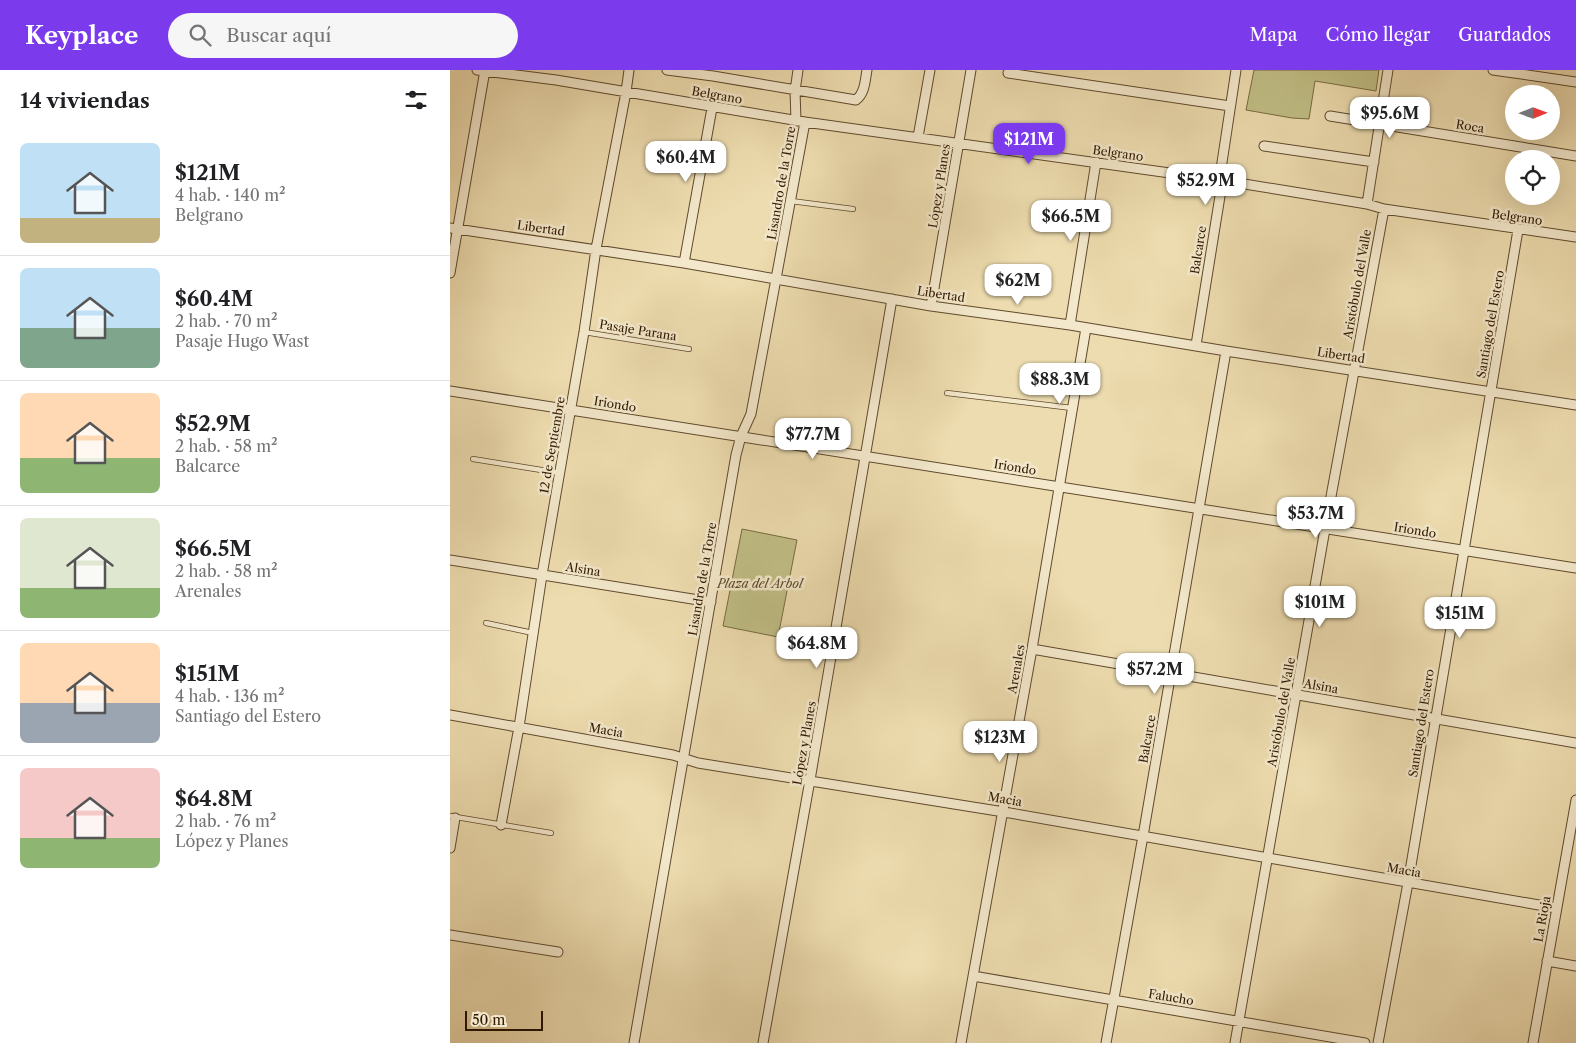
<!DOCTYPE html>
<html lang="es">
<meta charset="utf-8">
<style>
:root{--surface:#fff;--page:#f6f6f6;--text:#202124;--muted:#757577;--line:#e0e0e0;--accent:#7c3aed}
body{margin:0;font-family:"Libre Caslon Text",serif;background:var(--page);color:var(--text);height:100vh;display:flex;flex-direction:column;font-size:19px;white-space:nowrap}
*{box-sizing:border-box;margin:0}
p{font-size:16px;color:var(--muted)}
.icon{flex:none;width:28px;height:28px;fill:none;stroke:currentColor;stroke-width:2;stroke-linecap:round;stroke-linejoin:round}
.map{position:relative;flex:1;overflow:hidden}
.panel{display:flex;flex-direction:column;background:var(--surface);width:450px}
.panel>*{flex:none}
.needle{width:32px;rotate:89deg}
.fabs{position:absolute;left:1055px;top:15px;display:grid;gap:10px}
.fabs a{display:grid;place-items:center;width:55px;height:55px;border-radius:50%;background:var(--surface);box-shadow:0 5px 20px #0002;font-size:25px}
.scale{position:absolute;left:15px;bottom:12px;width:78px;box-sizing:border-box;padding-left:5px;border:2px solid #311800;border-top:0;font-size:14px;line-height:18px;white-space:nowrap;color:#311800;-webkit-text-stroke:4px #f3e8cb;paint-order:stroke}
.price{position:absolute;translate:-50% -42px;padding:0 11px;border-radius:10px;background:#fff;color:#222;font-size:16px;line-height:32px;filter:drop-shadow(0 1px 2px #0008)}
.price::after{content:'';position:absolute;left:50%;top:30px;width:15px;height:11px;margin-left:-8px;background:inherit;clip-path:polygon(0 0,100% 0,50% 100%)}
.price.on{background:var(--accent);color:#fff}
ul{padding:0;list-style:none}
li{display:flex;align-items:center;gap:15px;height:125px;padding:0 20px}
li+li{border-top:1px solid var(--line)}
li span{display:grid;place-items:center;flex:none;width:140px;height:100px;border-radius:8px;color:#555}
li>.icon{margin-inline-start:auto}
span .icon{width:60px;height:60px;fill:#fffc;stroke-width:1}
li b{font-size:21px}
h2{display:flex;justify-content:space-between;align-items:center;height:60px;padding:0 20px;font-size:21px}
header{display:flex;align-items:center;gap:30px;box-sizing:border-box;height:70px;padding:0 25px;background:var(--accent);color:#fff}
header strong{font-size:24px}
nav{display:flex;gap:28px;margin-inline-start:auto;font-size:18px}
.search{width:350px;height:45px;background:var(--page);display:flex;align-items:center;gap:12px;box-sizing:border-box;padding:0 18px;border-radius:28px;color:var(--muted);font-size:19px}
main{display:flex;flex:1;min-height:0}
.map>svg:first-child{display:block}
</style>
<header>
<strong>Keyplace</strong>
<div class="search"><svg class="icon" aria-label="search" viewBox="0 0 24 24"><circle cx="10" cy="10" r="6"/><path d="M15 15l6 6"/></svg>Buscar aquí</div>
<nav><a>Mapa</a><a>Cómo llegar</a><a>Guardados</a></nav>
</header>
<main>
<section class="panel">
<h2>14 viviendas<svg class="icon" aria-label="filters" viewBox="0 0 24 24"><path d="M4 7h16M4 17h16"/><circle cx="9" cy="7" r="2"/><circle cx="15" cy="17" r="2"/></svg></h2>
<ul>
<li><span style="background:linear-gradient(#bfe0f5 75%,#c2b280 0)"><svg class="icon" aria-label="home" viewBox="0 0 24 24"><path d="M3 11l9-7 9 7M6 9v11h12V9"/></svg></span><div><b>$121M</b><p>4 hab. · 140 m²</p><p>Belgrano</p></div></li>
<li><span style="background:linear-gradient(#bfe0f5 60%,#7fa58c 0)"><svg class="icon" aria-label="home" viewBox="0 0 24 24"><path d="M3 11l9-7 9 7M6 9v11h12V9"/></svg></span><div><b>$60.4M</b><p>2 hab. · 70 m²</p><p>Pasaje Hugo Wast</p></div></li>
<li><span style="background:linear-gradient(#ffd9b3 65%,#8fb573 0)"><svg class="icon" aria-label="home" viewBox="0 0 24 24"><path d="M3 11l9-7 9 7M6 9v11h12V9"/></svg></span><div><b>$52.9M</b><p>2 hab. · 58 m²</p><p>Balcarce</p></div></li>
<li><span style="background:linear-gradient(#dfe7d0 70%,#8fb573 0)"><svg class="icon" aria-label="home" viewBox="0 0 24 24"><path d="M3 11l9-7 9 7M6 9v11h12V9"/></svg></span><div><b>$66.5M</b><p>2 hab. · 58 m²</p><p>Arenales</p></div></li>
<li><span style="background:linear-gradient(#ffd9b3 60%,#9aa5b1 0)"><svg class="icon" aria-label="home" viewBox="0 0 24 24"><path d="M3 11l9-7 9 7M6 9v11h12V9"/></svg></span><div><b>$151M</b><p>4 hab. · 136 m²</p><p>Santiago del Estero</p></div></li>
<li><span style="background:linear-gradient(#f6c9c9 70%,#8fb573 0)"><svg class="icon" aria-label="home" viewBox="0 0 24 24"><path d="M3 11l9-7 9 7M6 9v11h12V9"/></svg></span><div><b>$64.8M</b><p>2 hab. · 76 m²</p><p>López y Planes</p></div></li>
</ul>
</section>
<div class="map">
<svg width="1126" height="973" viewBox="0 0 1126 973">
<rect width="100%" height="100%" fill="#eddcaf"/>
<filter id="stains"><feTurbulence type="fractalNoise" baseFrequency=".004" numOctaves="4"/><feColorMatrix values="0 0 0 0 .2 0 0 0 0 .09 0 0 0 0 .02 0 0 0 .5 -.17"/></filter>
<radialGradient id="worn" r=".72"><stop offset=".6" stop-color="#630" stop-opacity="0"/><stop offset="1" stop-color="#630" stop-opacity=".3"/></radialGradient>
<path fill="#c0be85" stroke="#786b42" d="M 804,0 L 929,0 L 926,21 L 865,11 L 859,49 L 842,48 L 796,40 Z
M 292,459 L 347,470 L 328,567 L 273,556 Z"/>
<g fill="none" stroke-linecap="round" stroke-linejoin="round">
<defs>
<path id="lane" d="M 341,131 L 403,139
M 134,262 L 239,279
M 497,323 L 622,338
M 23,389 L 110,403
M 36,553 L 83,563
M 0,746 L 101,763"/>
<path id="street" d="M 27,0 L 106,10 L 355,52 L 770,110 L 917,134 L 934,139 L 1126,167
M 217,0 L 263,6 L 406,30 C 415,23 415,11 417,0
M 1043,0 L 1126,12
M 558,3 L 780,36
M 880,46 L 1126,86
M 346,51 L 345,21 L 348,0
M 468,67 L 480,0
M 814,76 L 924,92
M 917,134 L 938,0
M 0,158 L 234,193 L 481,236 L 620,255 L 776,281 L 1126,335
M 234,193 L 262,38
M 0,203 L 35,0
M 481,236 L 521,0
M 620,255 L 646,92
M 746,275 L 771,120 L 771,99 L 786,0
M 0,321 L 1126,498
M 0,490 L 261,532
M 582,579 L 1126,673
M 0,645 L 223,685 L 248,693 L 554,742 L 1106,838
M 51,755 L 69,657 L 92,505 L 134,262 L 146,179 L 176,22 L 179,0
M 0,778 L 5,748
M 0,865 L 108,882
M 1097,891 L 1126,896
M 523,906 L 915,973
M 184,973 L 286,385 L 291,366 L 301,344 L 355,52
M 313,973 L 360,710 L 442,229
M 511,973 L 582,579 L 636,258
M 656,973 L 693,766 L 776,281
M 785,973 L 875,459 L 934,139
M 928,973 L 958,813 L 1068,160
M 1083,973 L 1126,730"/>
</defs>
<use href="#lane" stroke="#60492c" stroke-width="6"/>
<use href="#street" stroke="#60492c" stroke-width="11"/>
<use href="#lane" stroke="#f3e8cb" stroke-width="4.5"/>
<use href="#street" stroke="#f3e8cb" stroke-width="9"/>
</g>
<g text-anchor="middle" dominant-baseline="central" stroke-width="5" stroke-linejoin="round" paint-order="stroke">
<g font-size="12" fill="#311800" stroke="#f3e8cb">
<text transform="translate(267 25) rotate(10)">Belgrano</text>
<text transform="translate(1020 56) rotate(9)">Roca</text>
<text transform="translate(668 83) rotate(8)">Belgrano</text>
<text transform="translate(331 113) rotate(-80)">Lisandro de la Torre</text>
<text transform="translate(489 116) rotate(-81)">López y Planes</text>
<text transform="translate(1067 147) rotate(8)">Belgrano</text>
<text transform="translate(91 158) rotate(8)">Libertad</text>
<text transform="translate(748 180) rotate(-81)">Balcarce</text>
<text transform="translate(907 214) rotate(-80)">Aristóbulo del Valle</text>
<text transform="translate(491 224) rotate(9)">Libertad</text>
<text transform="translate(1040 254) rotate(-80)">Santiago del Estero</text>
<text transform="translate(188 260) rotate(9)">Pasaje Parana</text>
<text transform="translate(891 285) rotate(9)">Libertad</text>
<text transform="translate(165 334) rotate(9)">Iriondo</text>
<text transform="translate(102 375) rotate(-80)">12 de Septiembre</text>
<text transform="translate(565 397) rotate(9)">Iriondo</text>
<text transform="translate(965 460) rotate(9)">Iriondo</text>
<text transform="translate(133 499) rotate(9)">Alsina</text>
<text transform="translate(252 509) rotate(-80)">Lisandro de la Torre</text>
<text transform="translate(566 599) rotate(-80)">Arenales</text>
<text transform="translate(871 616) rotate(10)">Alsina</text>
<text transform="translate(831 642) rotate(-80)">Aristóbulo del Valle</text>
<text transform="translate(971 653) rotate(-81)">Santiago del Estero</text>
<text transform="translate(156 660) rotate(10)">Macia</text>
<text transform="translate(697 669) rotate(-80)">Balcarce</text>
<text transform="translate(354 673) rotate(-80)">López y Planes</text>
<text transform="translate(555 729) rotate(10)">Macia</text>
<text transform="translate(954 800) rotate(10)">Macia</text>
<text transform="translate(1092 849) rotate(-80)">La Rioja</text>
<text transform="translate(721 927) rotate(9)">Falucho</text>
</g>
<g font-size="12" font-style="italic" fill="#5c4a28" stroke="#f3e8cb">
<text x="310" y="513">Plaza del Arbol</text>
</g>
</g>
<rect width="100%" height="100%" filter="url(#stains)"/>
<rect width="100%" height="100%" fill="url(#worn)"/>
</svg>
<div class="fabs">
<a><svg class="needle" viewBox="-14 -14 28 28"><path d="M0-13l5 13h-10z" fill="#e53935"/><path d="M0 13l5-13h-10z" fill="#757577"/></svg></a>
<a><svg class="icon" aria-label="locate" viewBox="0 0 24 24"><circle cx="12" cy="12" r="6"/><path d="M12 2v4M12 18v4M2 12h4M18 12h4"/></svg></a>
</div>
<div class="scale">50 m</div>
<b class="price" style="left:940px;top:69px">$95.6M</b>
<b class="price on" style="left:579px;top:95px">$121M</b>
<b class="price" style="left:236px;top:113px">$60.4M</b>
<b class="price" style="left:756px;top:136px">$52.9M</b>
<b class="price" style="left:621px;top:172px">$66.5M</b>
<b class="price" style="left:568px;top:236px">$62M</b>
<b class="price" style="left:610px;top:335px">$88.3M</b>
<b class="price" style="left:363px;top:390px">$77.7M</b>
<b class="price" style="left:866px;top:469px">$53.7M</b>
<b class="price" style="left:870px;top:558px">$101M</b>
<b class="price" style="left:1010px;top:569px">$151M</b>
<b class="price" style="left:367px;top:599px">$64.8M</b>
<b class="price" style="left:705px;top:625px">$57.2M</b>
<b class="price" style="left:550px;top:693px">$123M</b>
</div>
</main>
